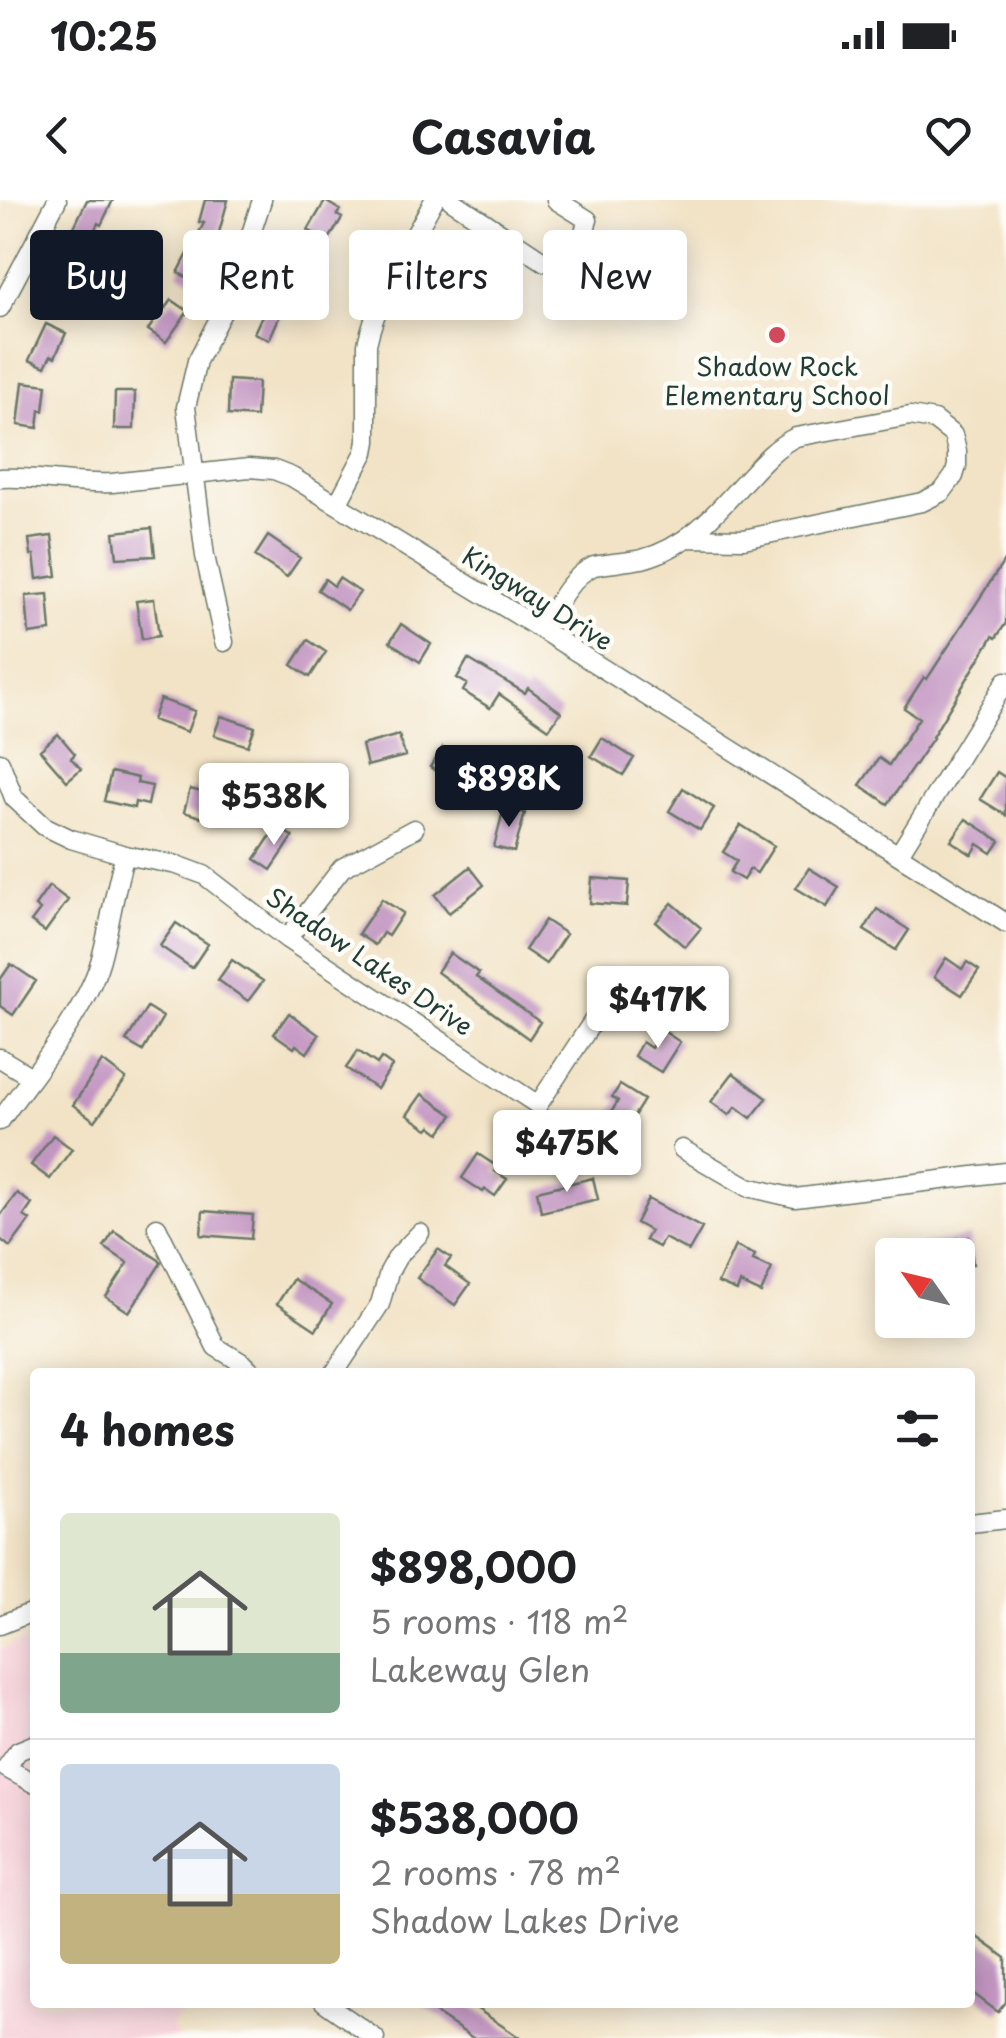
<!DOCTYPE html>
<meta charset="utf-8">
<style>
:root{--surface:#fff;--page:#f2f2f2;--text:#202124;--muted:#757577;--line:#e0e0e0;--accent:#111827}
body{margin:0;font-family:"Playpen Sans",sans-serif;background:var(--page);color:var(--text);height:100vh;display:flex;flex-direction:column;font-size:38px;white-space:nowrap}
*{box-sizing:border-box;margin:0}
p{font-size:32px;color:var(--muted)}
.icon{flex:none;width:55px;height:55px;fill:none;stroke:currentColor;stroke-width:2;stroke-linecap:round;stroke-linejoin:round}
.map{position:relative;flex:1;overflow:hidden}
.side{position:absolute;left:30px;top:1168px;width:945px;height:640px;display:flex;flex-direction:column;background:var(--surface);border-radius:10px;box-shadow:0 5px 25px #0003}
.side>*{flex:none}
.banner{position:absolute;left:30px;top:30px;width:948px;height:90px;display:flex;gap:20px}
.needle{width:65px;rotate:304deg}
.controls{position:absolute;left:875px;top:1038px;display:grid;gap:20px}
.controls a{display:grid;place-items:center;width:100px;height:100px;border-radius:10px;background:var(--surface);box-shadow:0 5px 25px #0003;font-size:50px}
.price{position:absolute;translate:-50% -85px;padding:0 22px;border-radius:10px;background:#fff;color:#222;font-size:32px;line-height:65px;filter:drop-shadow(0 2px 5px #0008)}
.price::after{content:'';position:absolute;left:50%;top:60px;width:30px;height:22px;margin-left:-15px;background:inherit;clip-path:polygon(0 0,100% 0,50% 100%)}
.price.current{background:var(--accent);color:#fff}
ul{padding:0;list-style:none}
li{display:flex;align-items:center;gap:30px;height:250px;padding:0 30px}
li+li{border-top:2px solid var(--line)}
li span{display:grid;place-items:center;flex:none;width:280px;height:200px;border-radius:10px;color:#555}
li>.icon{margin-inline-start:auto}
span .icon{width:120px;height:120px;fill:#fffc;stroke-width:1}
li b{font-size:42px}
h2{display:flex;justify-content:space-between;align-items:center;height:120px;padding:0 30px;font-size:42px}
.pill{padding:0 35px;border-radius:10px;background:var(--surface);box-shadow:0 5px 25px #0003;font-size:35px;line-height:90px}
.pill.current{background:var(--accent);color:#fff}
.status{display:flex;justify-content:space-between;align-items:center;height:70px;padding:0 50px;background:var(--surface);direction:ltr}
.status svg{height:28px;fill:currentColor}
header{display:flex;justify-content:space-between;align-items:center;height:130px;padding:0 30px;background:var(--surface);font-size:45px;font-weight:700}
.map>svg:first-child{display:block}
</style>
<div class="status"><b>10:25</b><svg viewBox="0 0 49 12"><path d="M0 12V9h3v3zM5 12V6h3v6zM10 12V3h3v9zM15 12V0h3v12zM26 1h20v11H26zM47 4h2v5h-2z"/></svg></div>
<header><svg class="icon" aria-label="back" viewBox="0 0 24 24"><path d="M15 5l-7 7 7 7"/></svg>Casavia<svg class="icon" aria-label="heart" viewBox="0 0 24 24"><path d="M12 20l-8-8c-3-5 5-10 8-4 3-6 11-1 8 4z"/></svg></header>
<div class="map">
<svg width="1006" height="1838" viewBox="0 0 1006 1838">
<rect width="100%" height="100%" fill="#fdfcf7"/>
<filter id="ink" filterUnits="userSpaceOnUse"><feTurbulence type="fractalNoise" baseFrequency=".01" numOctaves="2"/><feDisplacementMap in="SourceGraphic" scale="20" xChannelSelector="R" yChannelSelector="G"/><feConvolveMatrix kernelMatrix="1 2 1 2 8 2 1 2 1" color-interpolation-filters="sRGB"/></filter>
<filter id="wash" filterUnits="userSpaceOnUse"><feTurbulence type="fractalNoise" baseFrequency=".0048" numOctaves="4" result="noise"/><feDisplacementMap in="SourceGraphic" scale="40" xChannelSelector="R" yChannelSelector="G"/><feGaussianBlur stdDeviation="2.25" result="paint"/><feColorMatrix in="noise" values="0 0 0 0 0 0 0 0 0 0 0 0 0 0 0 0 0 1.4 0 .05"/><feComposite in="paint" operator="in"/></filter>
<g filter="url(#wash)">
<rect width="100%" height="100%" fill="#f2e3c6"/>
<path fill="#f6cfd8" d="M 35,1438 L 35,1802 L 189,1803 L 171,1824 L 178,1838 L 0,1838 L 0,1449 Z"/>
<g id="blocks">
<path fill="#c395c2" d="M 87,0 L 113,0 L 101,25 L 98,23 L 81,57 L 88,61 L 70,91 L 51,80 L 81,30 L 74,27 Z
M 205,0 L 228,0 L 216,43 L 197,82 L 178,73 L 204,23 L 199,22 Z
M 325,1 L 340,10 L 337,15 L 342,18 L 328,41 L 308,30 Z
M 295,53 L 312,59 L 297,96 L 281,89 Z
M 271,96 L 286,102 L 269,140 L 254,133 Z
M 172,100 L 188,111 L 166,142 L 148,130 L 164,106 L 166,108 Z
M 46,124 L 66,133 L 55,157 L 51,155 L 45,167 L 29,160 Z
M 229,180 L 258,182 L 256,217 L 228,215 Z
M 23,182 L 47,185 L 44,211 L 40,210 L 38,228 L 18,225 Z
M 115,192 L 135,192 L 134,229 L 114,229 Z
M 152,328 L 155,356 L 117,358 L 114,332 Z
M 52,336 L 57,376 L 37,379 L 34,355 L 31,355 L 29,339 Z
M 268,336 L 300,358 L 287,377 L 255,356 Z
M 1006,358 L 1006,423 L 996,438 L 993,436 L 932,537 L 933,538 L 888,604 L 860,585 L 879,558 L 889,565 L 919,518 L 904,508 L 924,477 L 927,479 Z
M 339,378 L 360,392 L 347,410 L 318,390 L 325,379 L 334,386 Z
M 48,394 L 51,431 L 29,434 L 26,396 Z
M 154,399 L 159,436 L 142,439 L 136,401 Z
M 401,424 L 431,444 L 420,462 L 390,442 Z
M 308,440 L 326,452 L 310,477 L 292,465 Z
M 468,459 L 525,493 L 528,488 L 561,512 L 549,529 L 499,494 L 490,508 L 463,491 L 467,484 L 457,478 Z
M 160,499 L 195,511 L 187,532 L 152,520 Z
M 221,516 L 255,527 L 248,546 L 214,535 Z
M 58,534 L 75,554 L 71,558 L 81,569 L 67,581 L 40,550 Z
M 399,535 L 405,556 L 367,566 L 362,545 Z
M 602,538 L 634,558 L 623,575 L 591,556 Z
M 443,548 L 462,561 L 459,565 L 472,573 L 461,589 L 430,567 Z
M 111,572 L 138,578 L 137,583 L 152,586 L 148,605 L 135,602 L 134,608 L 104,601 Z
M 997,572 L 1006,578 L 1006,615 L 980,599 Z
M 329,578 L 345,595 L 315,622 L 303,609 L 311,601 L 308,598 Z
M 683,588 L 714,608 L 700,630 L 669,611 Z
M 190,589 L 217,596 L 210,620 L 184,612 Z
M 504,607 L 525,613 L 514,652 L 494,647 Z
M 966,619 L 1000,641 L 992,653 L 978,644 L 972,655 L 951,641 Z
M 741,625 L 774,646 L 757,673 L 750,669 L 743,680 L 730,672 L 737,661 L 723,652 Z
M 277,626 L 293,637 L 271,670 L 255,659 Z
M 470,667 L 484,685 L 449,713 L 435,695 Z
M 809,668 L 839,687 L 827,707 L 796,688 Z
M 592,678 L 629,681 L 627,706 L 590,703 Z
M 49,686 L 68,700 L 45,732 L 31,722 L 40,710 L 35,706 Z
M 382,699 L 403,713 L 388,736 L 383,733 L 375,745 L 358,734 Z
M 672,703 L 701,728 L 685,747 L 656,722 Z
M 877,709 L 909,730 L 896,750 L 864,730 Z
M 545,720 L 566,734 L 546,764 L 525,750 Z
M 176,723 L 208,744 L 192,768 L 160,746 Z
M 450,753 L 479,773 L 476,777 L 540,822 L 529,839 L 437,772 Z
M 946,758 L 962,769 L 967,762 L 979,770 L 962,795 L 934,777 Z
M 232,760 L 263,781 L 248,801 L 218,780 Z
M 11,764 L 36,781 L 13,815 L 0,806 L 0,780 Z
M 147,807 L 163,817 L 143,851 L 126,841 Z
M 289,813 L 319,835 L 307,853 L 296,845 L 294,848 L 274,834 Z
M 662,830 L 680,842 L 661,872 L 634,856 L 642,842 L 651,848 Z
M 358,851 L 377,864 L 381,858 L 392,866 L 377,889 L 346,868 Z
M 102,861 L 126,879 L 95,921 L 73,905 Z
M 733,873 L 767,898 L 751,918 L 736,907 L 729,915 L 711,902 Z
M 620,885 L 644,900 L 624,932 L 606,921 L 618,901 L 612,897 Z
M 422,894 L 453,915 L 440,933 L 431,926 L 428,929 L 407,915 Z
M 53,935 L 72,949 L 50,979 L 31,965 Z
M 478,954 L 498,967 L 495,971 L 507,979 L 495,996 L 485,989 L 483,992 L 462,978 Z
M 593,978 L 598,999 L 541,1012 L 537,991 Z
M 17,993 L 32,1004 L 24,1016 L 30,1020 L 10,1047 L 0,1039 L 0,1016 Z
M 648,999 L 702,1028 L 689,1051 L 664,1038 L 659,1047 L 645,1040 L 650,1031 L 636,1023 Z
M 203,1011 L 253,1015 L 251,1039 L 201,1035 Z
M 114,1031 L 159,1060 L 161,1063 L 129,1112 L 106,1097 L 128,1063 L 104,1047 Z
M 969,1037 L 973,1064 L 958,1067 L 958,1055 L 906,1055 L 906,1047 Z
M 735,1046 L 755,1055 L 753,1060 L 772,1068 L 761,1093 L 740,1083 L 737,1091 L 718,1083 Z
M 438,1049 L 451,1058 L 445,1066 L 470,1084 L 455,1105 L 417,1078 Z
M 293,1079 L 332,1104 L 316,1130 L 277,1104 Z
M 970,1732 L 1006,1758 L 1006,1802 L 998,1812 L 970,1791 Z
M 419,1802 L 467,1802 L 520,1838 L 473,1838 Z"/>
</g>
</g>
<g filter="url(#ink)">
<use href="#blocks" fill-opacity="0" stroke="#697767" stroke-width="2.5"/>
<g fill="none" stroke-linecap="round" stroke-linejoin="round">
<defs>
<path id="minor" d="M 451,0 L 545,62 C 575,65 580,44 588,20 L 556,0
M 0,108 L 57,0
M 0,278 C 38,276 74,285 112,283 L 249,268 L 274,270 L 292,277 L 542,430 L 1006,723
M 338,303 L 365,252 L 367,241 L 367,144 C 378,93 410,46 434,0
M 542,430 C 556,407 569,377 594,366 C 610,363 626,362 642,359 C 685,348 714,316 742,284 C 758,267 774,247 796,237 L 910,216 L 934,220 L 953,235 L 957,251 L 957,266 L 954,276 L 942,292 L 922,302 L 744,339 L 688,338
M 224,442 L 205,356 L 186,207 L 197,161 L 231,95 L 262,0
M 0,562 L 14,598 L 44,626 L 71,639 L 125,655 L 177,665 L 204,675 L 287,739 L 538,905 L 622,777
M 899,654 L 1006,481
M 287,739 L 342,668 L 414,629
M 0,858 L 31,877
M 0,921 C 32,875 84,815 100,762 C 110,727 114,690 125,655
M 682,949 L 748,987 L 795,998 L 1006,972
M 157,1027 L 216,1147 L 244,1164 L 252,1172
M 335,1172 L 380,1104 L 389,1072 L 398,1056 L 420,1033
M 970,1323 L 1006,1319
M 0,1425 L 35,1411
M 35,1544 L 18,1551 L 6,1568 L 35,1584
M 324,1802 L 375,1838"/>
</defs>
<use href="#minor" stroke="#697767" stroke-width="21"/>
<use href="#minor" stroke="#fff" stroke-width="18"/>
</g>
</g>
<circle fill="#d1495b" stroke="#fdfcf7" stroke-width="4" cx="777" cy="135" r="10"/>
<g text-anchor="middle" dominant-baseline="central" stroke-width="9" stroke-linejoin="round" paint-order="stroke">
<g font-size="25" fill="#1f3d34" stroke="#fdfcf7">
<text x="777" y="166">Shadow Rock<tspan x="777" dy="29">Elementary School</tspan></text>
</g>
<g font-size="25" fill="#1f3d34" stroke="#fdfcf7">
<text transform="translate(538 398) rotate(32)">Kingway Drive</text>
<text transform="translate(370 761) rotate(34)">Shadow Lakes Drive</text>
</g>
</g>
</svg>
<div class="controls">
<a><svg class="needle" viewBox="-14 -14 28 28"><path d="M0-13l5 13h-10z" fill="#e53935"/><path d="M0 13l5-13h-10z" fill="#757577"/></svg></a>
</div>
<b class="price current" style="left:509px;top:630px">$898K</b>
<b class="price" style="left:274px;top:648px">$538K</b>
<b class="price" style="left:658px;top:851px">$417K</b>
<b class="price" style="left:567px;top:995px">$475K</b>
<div class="banner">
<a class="pill current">Buy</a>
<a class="pill">Rent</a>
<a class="pill">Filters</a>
<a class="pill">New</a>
</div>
<section class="side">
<h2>4 homes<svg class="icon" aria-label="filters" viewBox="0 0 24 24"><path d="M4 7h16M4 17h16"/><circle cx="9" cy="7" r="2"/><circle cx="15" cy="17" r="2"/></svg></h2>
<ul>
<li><span style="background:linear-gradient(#dfe7d0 70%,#7fa58c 0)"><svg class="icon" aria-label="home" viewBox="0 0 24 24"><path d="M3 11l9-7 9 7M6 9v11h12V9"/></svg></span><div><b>$898,000</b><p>5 rooms · 118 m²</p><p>Lakeway Glen</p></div></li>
<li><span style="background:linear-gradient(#c9d6e8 65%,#c2b280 0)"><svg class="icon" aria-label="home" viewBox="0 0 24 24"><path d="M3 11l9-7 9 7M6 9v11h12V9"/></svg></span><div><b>$538,000</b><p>2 rooms · 78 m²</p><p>Shadow Lakes Drive</p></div></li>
</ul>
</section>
</div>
